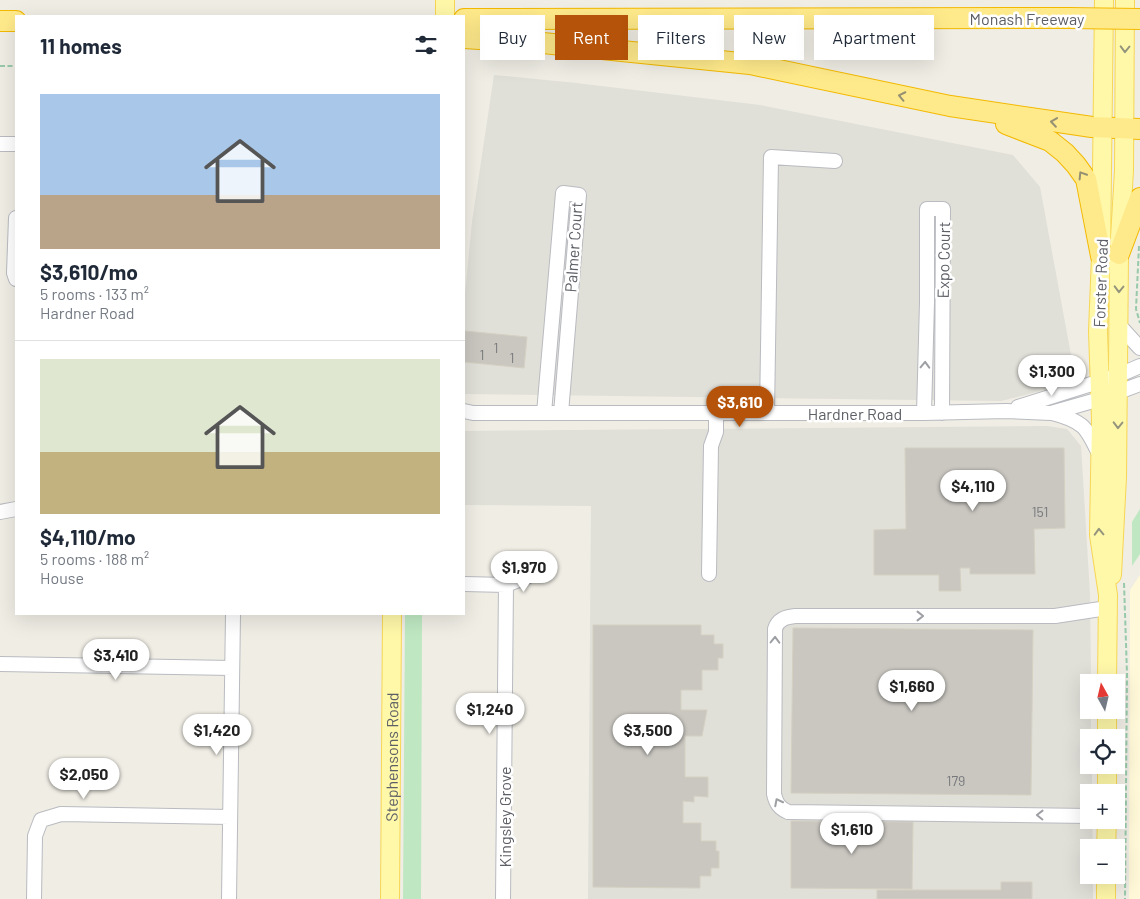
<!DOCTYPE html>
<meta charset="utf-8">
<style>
:root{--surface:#fff;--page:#f6f6f7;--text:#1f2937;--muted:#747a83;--line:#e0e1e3;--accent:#b45309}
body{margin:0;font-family:Barlow,sans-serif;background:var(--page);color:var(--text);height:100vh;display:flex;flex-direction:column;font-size:19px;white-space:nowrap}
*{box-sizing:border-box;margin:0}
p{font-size:16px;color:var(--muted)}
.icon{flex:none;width:28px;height:28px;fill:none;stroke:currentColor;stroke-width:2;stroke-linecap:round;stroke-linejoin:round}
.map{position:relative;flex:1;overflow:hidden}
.side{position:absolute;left:15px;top:15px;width:450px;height:600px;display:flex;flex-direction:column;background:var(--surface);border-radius:0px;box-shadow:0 5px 20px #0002}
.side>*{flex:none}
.top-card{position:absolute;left:480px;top:15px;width:475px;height:45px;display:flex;gap:10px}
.needle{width:32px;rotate:352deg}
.tools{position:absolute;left:1080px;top:674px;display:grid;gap:10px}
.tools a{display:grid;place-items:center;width:45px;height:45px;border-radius:0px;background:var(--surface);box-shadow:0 5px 20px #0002;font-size:25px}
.price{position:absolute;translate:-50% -42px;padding:0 11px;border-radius:18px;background:#fff;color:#222;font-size:16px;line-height:32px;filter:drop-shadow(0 1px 2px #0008)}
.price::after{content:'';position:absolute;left:50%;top:30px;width:15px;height:11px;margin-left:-8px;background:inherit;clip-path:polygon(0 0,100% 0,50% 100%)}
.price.on{background:var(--accent);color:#fff}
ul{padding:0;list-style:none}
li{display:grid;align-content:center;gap:10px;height:265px;padding:0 25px}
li+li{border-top:1px solid var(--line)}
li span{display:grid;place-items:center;height:155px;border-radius:0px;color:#555}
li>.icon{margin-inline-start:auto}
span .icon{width:90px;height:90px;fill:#fffc;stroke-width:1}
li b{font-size:21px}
h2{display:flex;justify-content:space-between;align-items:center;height:60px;padding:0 25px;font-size:21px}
.pill{padding:0 18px;border-radius:0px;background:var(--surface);box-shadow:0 5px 20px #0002;font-size:18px;line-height:45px}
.pill.on{background:var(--accent);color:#fff}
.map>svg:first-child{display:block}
</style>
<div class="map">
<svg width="1140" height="899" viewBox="0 0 1140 899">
<rect width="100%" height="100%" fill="#efede4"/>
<path fill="#fff9d9" d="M 1140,575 L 1140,899 L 1129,899 L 1130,590 Z"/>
<path fill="#e0dfd8" d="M 494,75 L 576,83 L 760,105 L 1013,155 L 1040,187 L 1076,382 L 1001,401 L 464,394 L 464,304 L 472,222 Z
M 1047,426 L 1067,429 L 1081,446 L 1090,594 L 1091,682 L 1089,682 L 1089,710 L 1091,710 L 1091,737 L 1089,738 L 1089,765 L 1092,765 L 1092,792 L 1089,792 L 1089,820 L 1092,820 L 1093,847 L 1089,848 L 1089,875 L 1093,875 L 1093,899 L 588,899 L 591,506 L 464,505 L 464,431 Z"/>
<path fill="#bfe8c2" d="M 1140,509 L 1140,554 L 1132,566 L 1132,522 Z
M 405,614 L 422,614 L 421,899 L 403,899 Z"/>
<path fill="#cac7c1" stroke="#d4d0c2" d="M 465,331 L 527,337 L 524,368 L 464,362 Z
M 905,448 L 1064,448 L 1065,528 L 1034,529 L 1035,574 L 970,574 L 970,568 L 960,568 L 961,591 L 939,591 L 939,575 L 874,575 L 874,530 L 906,529 Z
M 593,625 L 701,625 L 701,635 L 714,635 L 714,644 L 723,644 L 723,658 L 718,658 L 718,670 L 702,670 L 702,690 L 681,690 L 681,710 L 707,710 L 702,736 L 685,736 L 685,777 L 708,777 L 708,797 L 694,796 L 694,802 L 683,801 L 683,823 L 701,823 L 701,841 L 716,841 L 716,851 L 719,851 L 719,868 L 711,868 L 711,876 L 700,876 L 700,888 L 593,887 Z
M 793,628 L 1033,630 L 1031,795 L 791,793 Z
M 791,821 L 913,822 L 912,889 L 791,888 Z
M 1001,882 L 1032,882 L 1032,899 L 877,899 L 877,890 L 1001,890 Z"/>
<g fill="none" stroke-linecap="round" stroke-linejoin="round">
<defs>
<path id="minor" d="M 0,144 L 16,144
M 16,218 L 14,273 L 16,279
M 1118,324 L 1140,348
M 1018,407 L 1117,376 L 1140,366
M 464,411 L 473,413 L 924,413 L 1006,411 L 1051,413 L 1100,399 L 1140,384
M 544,413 L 563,193 L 579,195 L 561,413
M 767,413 L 771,157 L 835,161
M 924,413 L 927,302 L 927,209 L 943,209 L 942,413
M 1052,413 C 1084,421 1087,428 1100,456
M 0,512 L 16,509
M 709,574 L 711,446 L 716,432 L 716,413
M 464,584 L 506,585 L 503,899
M 506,585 L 531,575
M 0,664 L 232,668
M 1089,816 L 788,812 C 779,808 776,803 774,794 L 775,629 C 778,619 786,617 795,616 L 1055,616 L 1107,608
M 34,899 L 35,836 L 41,820 L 61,814 L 230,817
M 229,899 L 233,614"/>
<g id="major">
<path d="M 1104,0 L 1101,256 L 1098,331 L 1101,419 L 1099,535 L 1108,595 L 1107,682"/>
<path d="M 445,16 L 445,0"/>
<path d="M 1112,575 L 1117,477 L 1119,254 L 1124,171 L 1125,0"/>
<path d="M 1107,738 L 1107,710"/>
<path d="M 1107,792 L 1107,765"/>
<path d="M 1106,848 L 1107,820"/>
<path id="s1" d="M 390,899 L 392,614"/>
<path d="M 1106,899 L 1106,875"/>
</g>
<path id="highway" d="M 464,19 L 1069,18
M 0,21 L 16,21
M 464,38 L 543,43 L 750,64 L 950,106 L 1092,127 L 1140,129
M 1006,124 L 1050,141 L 1065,153 L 1076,165 L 1086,179 L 1101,256
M 1119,254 L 1140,198"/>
</defs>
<use href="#minor" stroke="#b9bbc1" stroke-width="16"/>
<use href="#major" stroke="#f7d655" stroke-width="20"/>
<use href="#highway" stroke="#f3b900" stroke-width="22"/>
<path stroke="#98c9aa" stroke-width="2" stroke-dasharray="5 2.5" stroke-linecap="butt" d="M 0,66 L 16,66
M 1139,246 L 1136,309 L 1140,323
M 1124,583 L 1127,674 L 1125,899"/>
<use href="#minor" stroke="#fff" stroke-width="14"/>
<use href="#major" stroke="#fff8a9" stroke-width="18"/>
<use href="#highway" stroke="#ffea8b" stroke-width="20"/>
<defs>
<path id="highway-bridge" d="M 1069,18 L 1140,19"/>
</defs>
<use href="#highway-bridge" stroke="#f3b900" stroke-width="22" stroke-linecap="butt"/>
<use href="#highway-bridge" stroke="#ffea8b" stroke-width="20"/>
</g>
<defs><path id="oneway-chevron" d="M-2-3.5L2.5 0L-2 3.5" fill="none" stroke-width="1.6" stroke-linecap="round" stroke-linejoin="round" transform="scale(1.25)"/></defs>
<g stroke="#95957d">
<use href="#oneway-chevron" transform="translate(1125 49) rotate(91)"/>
<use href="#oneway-chevron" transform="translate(1119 289) rotate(91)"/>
<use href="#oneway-chevron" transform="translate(1118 425) rotate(91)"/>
<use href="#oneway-chevron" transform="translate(1099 532) rotate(-92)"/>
</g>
<g stroke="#959072">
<use href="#oneway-chevron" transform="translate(902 96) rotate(-168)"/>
<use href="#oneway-chevron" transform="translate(1054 122) rotate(-172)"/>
<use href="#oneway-chevron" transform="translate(1082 175) rotate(-122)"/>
</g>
<g stroke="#9d9fa3">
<use href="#oneway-chevron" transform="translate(925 365) rotate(-88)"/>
<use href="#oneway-chevron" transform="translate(920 616)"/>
<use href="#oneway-chevron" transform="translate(775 640) rotate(-89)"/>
<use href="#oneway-chevron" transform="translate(778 802) rotate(-117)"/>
<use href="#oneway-chevron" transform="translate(1040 815) rotate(-179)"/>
</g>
<g text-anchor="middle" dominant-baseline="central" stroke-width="5" stroke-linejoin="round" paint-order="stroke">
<g font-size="14" fill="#78797c">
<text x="496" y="347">1</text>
<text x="482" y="354">1</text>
<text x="512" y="357">1</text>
<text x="1040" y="511">151</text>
<text x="956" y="780">179</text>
</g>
<g font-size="16" fill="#5c5f65" stroke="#fff">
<text x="1027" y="18">Monash Freeway</text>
<text transform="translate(573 247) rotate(-86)">Palmer Court</text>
<text transform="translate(943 260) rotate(-89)">Expo Court</text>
<text transform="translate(1100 283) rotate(-88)">Forster Road</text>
<text x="855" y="413">Hardner Road</text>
<text stroke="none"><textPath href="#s1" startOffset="142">Stephensons Road</textPath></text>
<text transform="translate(504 817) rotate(-90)">Kingsley Grove</text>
</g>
</g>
</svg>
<div class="tools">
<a><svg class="needle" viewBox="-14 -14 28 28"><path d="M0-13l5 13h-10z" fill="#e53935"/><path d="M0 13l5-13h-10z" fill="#747a83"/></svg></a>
<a><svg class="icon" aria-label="locate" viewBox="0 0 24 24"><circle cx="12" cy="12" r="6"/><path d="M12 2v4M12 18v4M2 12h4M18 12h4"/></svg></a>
<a>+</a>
<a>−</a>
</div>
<b class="price" style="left:1052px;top:397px">$1,300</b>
<b class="price on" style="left:740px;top:428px">$3,610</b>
<b class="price" style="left:973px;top:512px">$4,110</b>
<b class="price" style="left:524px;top:593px">$1,970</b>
<b class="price" style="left:116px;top:681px">$3,410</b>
<b class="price" style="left:912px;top:712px">$1,660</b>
<b class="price" style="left:490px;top:735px">$1,240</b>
<b class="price" style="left:217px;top:756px">$1,420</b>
<b class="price" style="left:648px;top:756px">$3,500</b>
<b class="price" style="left:84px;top:800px">$2,050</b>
<b class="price" style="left:852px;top:855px">$1,610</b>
<div class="top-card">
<a class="pill">Buy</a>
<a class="pill on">Rent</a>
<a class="pill">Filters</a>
<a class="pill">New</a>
<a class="pill">Apartment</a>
</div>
<section class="side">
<h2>11 homes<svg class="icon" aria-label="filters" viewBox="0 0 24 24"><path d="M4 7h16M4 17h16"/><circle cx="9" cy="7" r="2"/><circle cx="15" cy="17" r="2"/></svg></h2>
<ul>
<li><span style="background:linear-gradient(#a9c7e8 65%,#b9a48a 0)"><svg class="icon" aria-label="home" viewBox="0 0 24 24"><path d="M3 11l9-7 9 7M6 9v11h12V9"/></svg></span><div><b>$3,610/mo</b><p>5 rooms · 133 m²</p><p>Hardner Road</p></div></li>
<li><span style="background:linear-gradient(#dfe7d0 60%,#c2b280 0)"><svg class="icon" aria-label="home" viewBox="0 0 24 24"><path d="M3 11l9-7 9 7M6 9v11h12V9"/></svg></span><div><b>$4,110/mo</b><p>5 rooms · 188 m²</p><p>House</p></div></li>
</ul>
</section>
</div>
